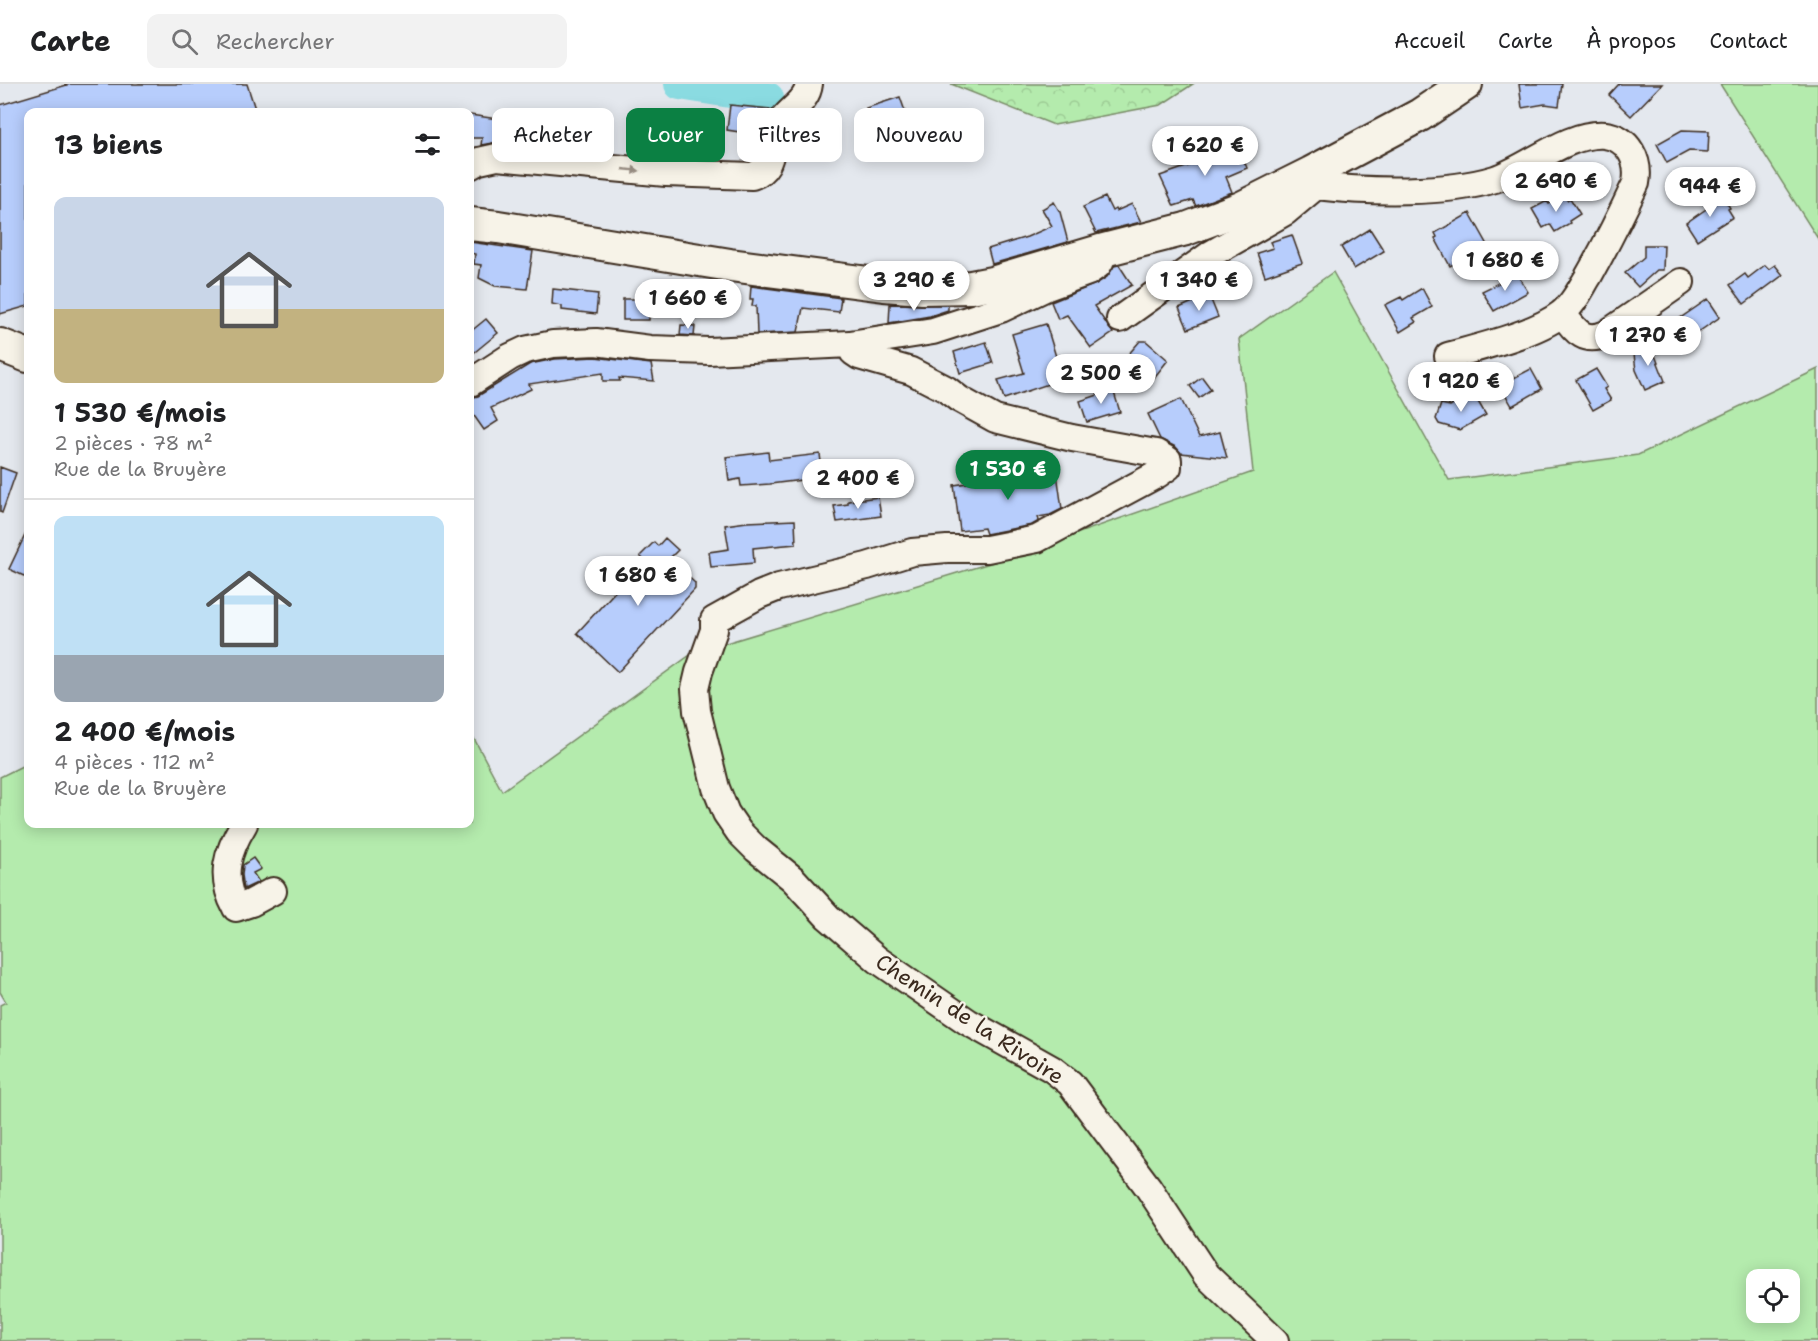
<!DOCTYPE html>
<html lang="fr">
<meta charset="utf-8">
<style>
:root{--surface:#fff;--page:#f2f2f2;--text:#202124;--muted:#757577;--line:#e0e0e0;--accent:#0b8043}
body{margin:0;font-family:"Shantell Sans",sans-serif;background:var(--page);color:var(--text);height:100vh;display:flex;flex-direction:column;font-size:22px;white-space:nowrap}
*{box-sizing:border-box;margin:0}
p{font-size:20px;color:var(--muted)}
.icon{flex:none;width:33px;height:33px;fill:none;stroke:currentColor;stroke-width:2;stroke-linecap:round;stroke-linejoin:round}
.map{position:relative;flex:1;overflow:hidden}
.panel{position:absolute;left:24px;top:24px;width:450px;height:720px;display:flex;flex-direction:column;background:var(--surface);border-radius:12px;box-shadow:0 3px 15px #0003}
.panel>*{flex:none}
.banner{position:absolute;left:492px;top:24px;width:570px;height:54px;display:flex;gap:12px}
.fabs{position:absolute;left:1746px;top:1185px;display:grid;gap:12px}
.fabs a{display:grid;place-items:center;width:54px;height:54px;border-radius:12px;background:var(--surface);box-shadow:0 3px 15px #0003;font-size:30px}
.price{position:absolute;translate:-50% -51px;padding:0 14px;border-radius:21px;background:#fff;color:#222;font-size:20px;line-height:39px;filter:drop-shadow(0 2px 3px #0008)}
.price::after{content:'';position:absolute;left:50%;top:36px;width:18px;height:14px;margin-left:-9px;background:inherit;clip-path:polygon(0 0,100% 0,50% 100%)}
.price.active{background:var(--accent);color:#fff}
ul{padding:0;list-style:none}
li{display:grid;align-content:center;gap:12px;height:318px;padding:0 30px}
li+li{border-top:2px solid var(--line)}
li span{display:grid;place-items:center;height:186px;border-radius:12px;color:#555}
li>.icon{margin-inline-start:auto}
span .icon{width:108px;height:108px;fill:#fffc;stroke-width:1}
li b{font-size:26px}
h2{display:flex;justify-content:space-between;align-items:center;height:72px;padding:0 30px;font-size:26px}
.pill{padding:0 21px;border-radius:12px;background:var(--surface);box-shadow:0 3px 15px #0003;font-size:21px;line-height:54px}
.pill.active{background:var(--accent);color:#fff}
header{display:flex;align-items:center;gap:36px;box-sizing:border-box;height:84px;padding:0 30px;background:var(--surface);border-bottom:2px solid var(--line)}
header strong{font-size:28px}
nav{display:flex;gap:33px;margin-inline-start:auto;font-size:21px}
.search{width:420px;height:54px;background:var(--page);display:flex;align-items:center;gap:15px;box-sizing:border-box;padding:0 21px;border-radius:12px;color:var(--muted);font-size:22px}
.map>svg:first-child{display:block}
</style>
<header>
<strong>Carte</strong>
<div class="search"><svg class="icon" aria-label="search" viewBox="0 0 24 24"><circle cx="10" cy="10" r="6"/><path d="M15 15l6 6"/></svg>Rechercher</div>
<nav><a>Accueil</a><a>Carte</a><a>À propos</a><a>Contact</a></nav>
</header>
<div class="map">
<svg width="1818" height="1257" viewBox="0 0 1818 1257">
<defs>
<pattern id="forest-crowns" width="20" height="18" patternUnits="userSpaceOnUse" patternTransform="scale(1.5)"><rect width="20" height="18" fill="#b4ebad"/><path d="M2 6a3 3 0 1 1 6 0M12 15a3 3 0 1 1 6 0" fill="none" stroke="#9cca94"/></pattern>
</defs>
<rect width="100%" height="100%" fill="#e4e8ee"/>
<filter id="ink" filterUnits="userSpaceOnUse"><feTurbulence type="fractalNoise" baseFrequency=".0167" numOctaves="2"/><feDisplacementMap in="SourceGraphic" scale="12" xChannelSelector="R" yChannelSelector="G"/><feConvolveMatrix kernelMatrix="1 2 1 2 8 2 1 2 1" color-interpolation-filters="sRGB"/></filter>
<g filter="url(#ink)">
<path fill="#b4ebad" stroke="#788a66" stroke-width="1.5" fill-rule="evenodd" d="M 1720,0 L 1818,0 L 1818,155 Z
M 1333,188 L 1449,396 L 1638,371 L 1818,285 L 1818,1257 L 0,1257 L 0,921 L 6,918 L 0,908 L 0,693 L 28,679 L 28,740 L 470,740 L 470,647 L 502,707 L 693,569 L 1010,473 L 1253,388 L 1239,255 ZM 1756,1196 L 1790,1196 L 1790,1228 L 1756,1228 Z"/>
<path fill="url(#forest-crowns)" stroke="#788a66" stroke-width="1.5" d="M 951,0 L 1193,0 L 1161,21 L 1054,41 Z"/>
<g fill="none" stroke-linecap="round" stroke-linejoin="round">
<path stroke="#8adbe1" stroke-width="32" d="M 680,0 L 768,14"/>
</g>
<path fill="#b7cdfc" stroke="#3b2a1e" stroke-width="1.5" d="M 70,0 L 247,0 L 256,28 L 28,28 L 28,222 L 0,230 L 0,21 Z
M 1519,0 L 1562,0 L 1559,22 L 1545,20 L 1522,24 Z
M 1619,0 L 1662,0 L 1631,32 L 1609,11 Z
M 900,13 L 912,47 L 877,58 L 866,24 Z
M 730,21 L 770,25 L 759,51 L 727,46 Z
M 470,31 L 525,39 L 525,37 L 562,40 L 559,64 L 498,58 L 481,61 L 482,54 L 470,54 Z
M 1682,46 L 1709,47 L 1708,68 L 1689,67 L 1667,79 L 1657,60 Z
M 1235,54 L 1247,84 L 1226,93 L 1232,108 L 1196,122 L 1193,116 L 1174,122 L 1160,92 L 1220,71 L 1216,61 Z
M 1564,111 L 1567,116 L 1570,114 L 1580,130 L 1569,137 L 1570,139 L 1555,148 L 1550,140 L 1543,144 L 1532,125 L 1547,117 L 1549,120 Z
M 1722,111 L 1730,124 L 1728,125 L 1733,133 L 1697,156 L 1686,139 L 1709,123 L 1707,121 Z
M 1105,113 L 1112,127 L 1115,125 L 1116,127 L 1132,120 L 1141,138 L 1096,149 L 1083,123 Z
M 1054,118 L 1060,128 L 1068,158 L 992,180 L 988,165 L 1027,153 L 1052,142 L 1042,125 Z
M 1470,129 L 1488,161 L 1450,182 L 1435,154 L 1437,153 L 1435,149 Z
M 1370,145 L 1384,167 L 1354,185 L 1341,163 Z
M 1292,151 L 1302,179 L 1265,192 L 1257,169 L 1273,164 L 1270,158 Z
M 470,158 L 533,167 L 527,205 L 495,202 L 479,194 L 481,181 L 474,180 L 475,170 L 470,169 Z
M 1644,161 L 1664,161 L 1663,186 L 1657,186 L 1638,203 L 1625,189 L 1644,173 Z
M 1119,181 L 1132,201 L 1094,222 L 1113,249 L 1091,264 L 1067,231 L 1058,235 L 1051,218 L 1096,200 L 1107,193 L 1114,182 Z
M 1765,181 L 1769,185 L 1775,181 L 1783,191 L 1744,220 L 1730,201 L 1745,190 L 1748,194 Z
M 1517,190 L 1528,208 L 1494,227 L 1482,207 Z
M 751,202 L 841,214 L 839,228 L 803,224 L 798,248 L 757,250 L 756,222 L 752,222 L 753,215 L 750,215 Z
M 1422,204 L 1432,223 L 1413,234 L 1416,238 L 1400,248 L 1385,221 L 1401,213 L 1403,216 Z
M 553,205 L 598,210 L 596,230 L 562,226 L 562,222 L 552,220 Z
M 1209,211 L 1218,233 L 1188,245 L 1179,224 Z
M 623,215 L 649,215 L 649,236 L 623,236 Z
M 1708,215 L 1720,233 L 1691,253 L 1679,235 Z
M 890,220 L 948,221 L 948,226 L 930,232 L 889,239 Z
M 486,235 L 498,249 L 470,272 L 470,248 Z
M 1046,240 L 1057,276 L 1075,271 L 1081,289 L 1004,315 L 998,296 L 1024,289 L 1012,250 Z
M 681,241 L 695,242 L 694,252 L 680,251 Z
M 1140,257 L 1146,257 L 1168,276 L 1153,295 L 1127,272 Z
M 986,258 L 993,279 L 960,289 L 954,268 Z
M 1651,261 L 1665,297 L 1645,306 L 1636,286 L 1633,263 Z
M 595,273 L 651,280 L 654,297 L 619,294 L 620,297 L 603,297 L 603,289 L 529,300 L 531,305 L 491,324 L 498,337 L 484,346 L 470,326 L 470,314 L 478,312 L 530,280 L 555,275 Z
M 1531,285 L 1542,305 L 1512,322 L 1500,301 Z
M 1596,285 L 1607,303 L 1604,305 L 1611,316 L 1593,326 L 1576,296 Z
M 1202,293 L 1211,305 L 1199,314 L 1190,302 Z
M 1112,302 L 1120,328 L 1087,338 L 1080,317 L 1098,311 L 1097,306 Z
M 1473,309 L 1486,331 L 1460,346 L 1439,340 L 1436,335 L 1441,320 L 1450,322 Z
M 1181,315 L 1199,353 L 1220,348 L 1227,374 L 1181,369 L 1176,363 L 1160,355 L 1148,330 Z
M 768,368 L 769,376 L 820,370 L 822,386 L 809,388 L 810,395 L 770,400 L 741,402 L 740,395 L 729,397 L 726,373 Z
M 1056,382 L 1062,425 L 1050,431 L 1038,433 L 1039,437 L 1032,441 L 986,450 L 984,444 L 960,447 L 954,401 L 1030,390 L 1029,387 Z
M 0,383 L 16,389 L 2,429 L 0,428 Z
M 878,413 L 881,432 L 837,438 L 834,422 L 848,420 L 848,417 Z
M 795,436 L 796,460 L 753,464 L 754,479 L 711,483 L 709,468 L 729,465 L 725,441 L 747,438 Z
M 28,445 L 28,494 L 9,485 Z
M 665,454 L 678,466 L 669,475 L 695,499 L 695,505 L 618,588 L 577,549 L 644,476 L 640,472 L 654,458 L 658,462 Z
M 253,774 L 261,785 L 253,789 L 259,798 L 244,805 L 242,791 L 243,781 Z"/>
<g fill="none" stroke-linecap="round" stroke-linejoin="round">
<defs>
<path id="minor" d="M 470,82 L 479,77 L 497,73 L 666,89 L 752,92 C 776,84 768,60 779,41 C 788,25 807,19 809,0
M 1316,102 C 1367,108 1446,110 1495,95 C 1529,84 1567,48 1605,51 C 1629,54 1640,77 1636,99 C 1621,131 1605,163 1588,193 C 1580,206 1573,221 1561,230 C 1535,250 1480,263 1448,272
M 1562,229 C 1575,246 1583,260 1606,250 L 1681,198
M 1120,235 L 1211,170 L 1285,128 L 1316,102 L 1311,89
M 850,260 L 853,268 L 859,272 L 911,287 L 946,305 L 959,315 L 995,335 L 1072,354 L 1156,369 L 1168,376 L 1168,383 L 1158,390 L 1037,455 L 987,465 L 947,465 L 912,468 L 867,482 L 779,503 L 759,511 L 714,536 L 714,546 L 699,588 L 695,605 L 697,627 L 716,704 L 726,729 L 739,748 L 756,765 L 793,795 L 828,833 L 878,876 L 968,938 L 1052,985 L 1070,999 L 1148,1103 L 1206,1191 L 1275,1257
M 470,299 L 510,273 L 525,266 L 553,260 L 596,258 L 650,265 L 709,267 L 850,260 L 933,247 L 1001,225 L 1047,203 L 1088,188 L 1098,181 L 1101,176 L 1100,167
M 244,740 C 227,768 219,793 236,824 L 251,819 L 273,807"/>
<path id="major" d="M 470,140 L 498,143 L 730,181 L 884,201 L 922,204 L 971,203 L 992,199 L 1100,167 L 1186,145 L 1241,124 L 1311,89 L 1420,31 L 1466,0
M 0,261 L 28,272"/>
</defs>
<use href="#minor" stroke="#3b2a1e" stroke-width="30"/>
<use href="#major" stroke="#3b2a1e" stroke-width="36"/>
<use href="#minor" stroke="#f7f3e8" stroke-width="26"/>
<use href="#major" stroke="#f7f3e8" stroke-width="32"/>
</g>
<defs><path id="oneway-solid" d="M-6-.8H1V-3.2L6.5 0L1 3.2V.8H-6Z" transform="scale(1.5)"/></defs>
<use fill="#998e83" href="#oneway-solid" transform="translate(631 86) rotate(6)"/>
</g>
<g text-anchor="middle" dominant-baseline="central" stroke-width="4.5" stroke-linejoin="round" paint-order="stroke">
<g font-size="22" fill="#3b2a1e" stroke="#f7f3e8">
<text transform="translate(970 935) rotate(33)">Chemin de la Rivoire</text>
</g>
</g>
</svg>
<div class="fabs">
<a><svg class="icon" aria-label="locate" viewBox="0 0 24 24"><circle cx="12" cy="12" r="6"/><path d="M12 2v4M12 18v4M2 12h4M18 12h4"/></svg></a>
</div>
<b class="price" style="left:1205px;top:93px">1 620 €</b>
<b class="price" style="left:1556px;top:129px">2 690 €</b>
<b class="price" style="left:1710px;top:134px">944 €</b>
<b class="price" style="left:1505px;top:208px">1 680 €</b>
<b class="price" style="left:914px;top:228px">3 290 €</b>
<b class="price" style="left:1199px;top:228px">1 340 €</b>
<b class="price" style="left:688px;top:246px">1 660 €</b>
<b class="price" style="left:1648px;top:283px">1 270 €</b>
<b class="price" style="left:1101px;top:321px">2 500 €</b>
<b class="price" style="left:1461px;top:329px">1 920 €</b>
<b class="price active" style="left:1008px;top:417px">1 530 €</b>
<b class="price" style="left:858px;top:426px">2 400 €</b>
<b class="price" style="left:638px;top:523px">1 680 €</b>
<div class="banner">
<a class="pill">Acheter</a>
<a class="pill active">Louer</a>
<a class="pill">Filtres</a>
<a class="pill">Nouveau</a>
</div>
<section class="panel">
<h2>13 biens<svg class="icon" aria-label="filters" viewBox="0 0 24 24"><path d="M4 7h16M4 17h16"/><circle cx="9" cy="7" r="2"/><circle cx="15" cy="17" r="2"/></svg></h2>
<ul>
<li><span style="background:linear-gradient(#c9d6e8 60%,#c2b280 0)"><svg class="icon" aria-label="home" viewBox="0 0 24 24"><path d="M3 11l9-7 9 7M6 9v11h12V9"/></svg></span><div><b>1 530 €/mois</b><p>2 pièces · 78 m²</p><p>Rue de la Bruyère</p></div></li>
<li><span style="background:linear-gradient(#bfe0f5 75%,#9aa5b1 0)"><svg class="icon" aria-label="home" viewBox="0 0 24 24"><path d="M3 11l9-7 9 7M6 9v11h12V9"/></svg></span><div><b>2 400 €/mois</b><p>4 pièces · 112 m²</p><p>Rue de la Bruyère</p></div></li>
</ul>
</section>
</div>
